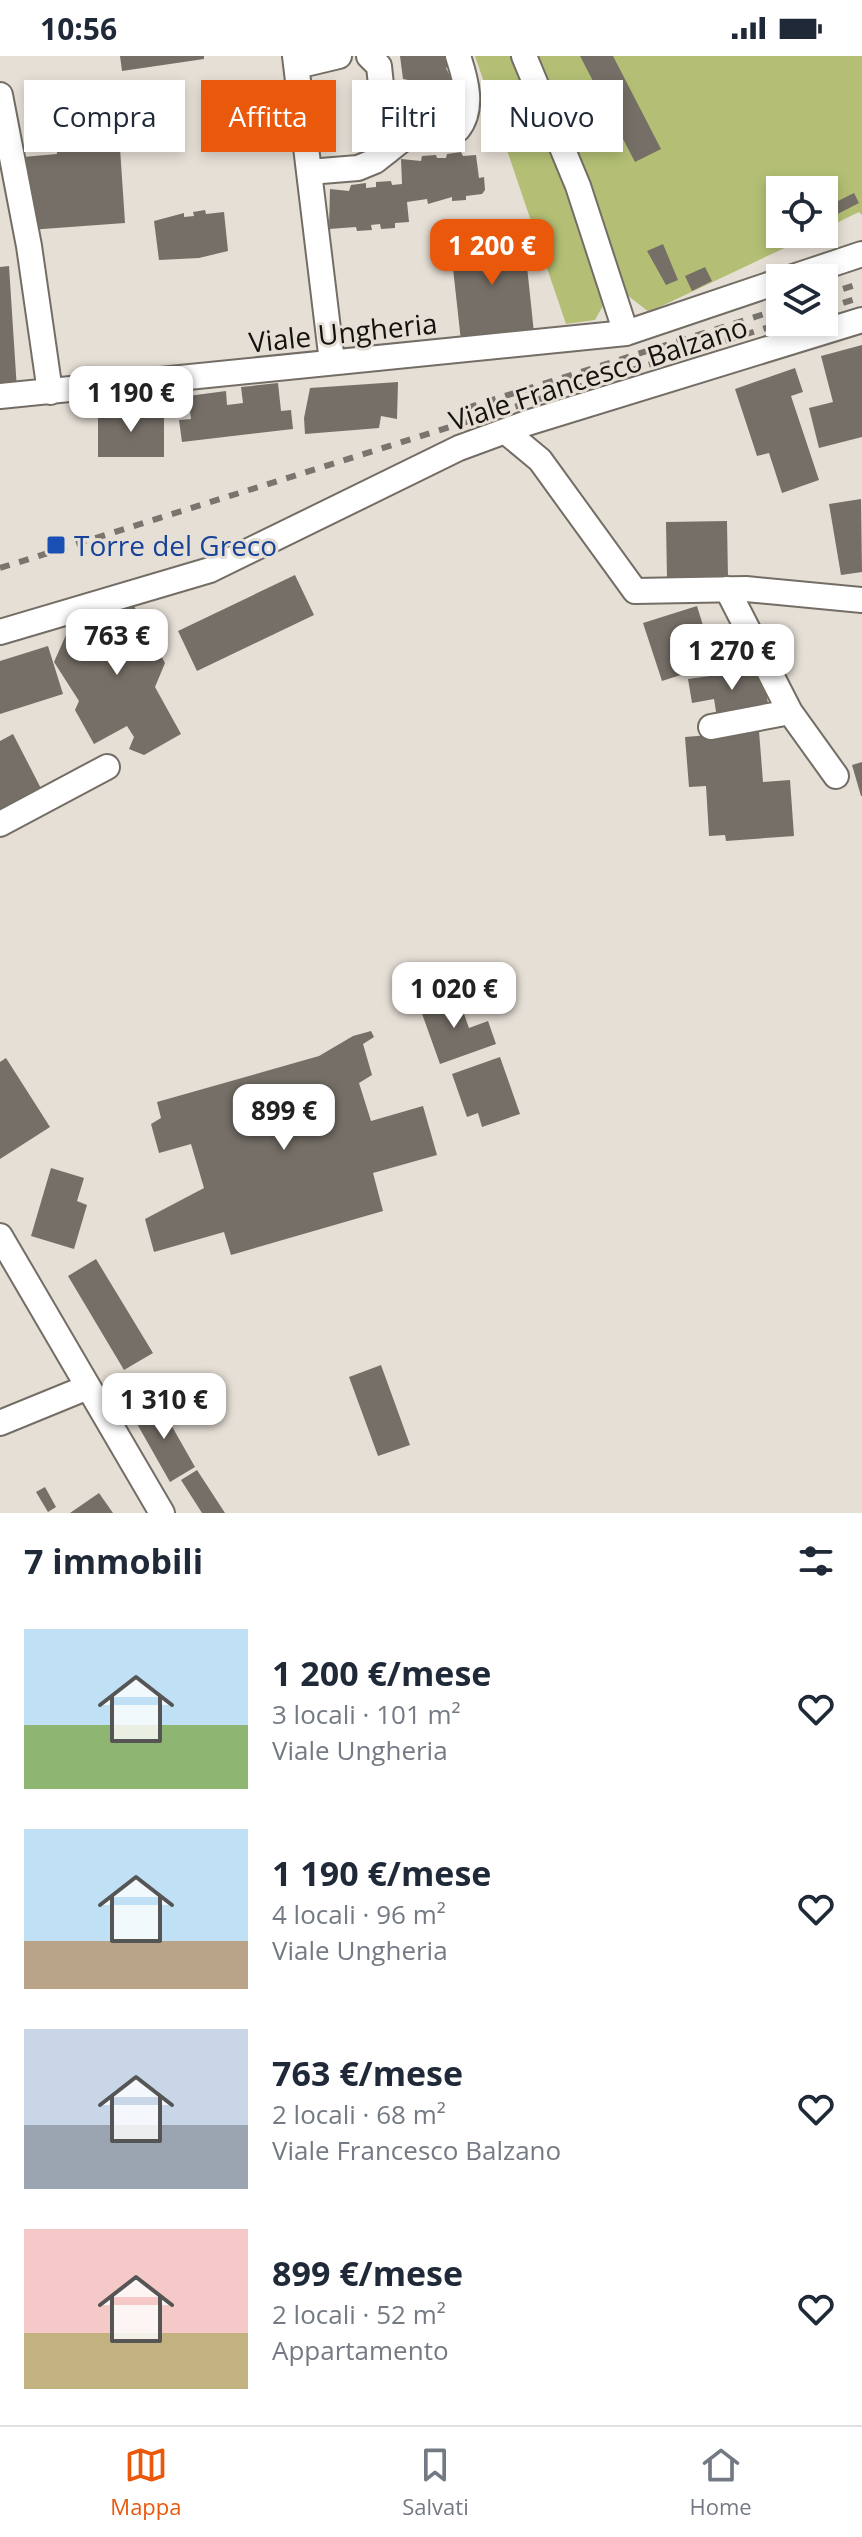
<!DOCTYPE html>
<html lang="it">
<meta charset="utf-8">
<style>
:root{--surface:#fff;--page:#f2f2f3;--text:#1f2937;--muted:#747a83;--line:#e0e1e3;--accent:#ea580c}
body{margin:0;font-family:"Open Sans",sans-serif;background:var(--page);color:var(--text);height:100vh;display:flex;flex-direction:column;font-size:30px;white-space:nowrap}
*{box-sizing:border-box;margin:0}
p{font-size:26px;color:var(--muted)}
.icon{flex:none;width:44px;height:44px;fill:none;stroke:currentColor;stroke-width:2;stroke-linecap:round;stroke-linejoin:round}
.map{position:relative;height:1457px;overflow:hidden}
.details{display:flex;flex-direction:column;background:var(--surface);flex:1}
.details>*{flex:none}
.hud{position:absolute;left:24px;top:24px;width:814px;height:72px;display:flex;gap:16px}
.fabs{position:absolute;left:766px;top:120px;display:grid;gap:16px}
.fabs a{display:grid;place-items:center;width:72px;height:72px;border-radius:0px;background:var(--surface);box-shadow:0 4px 12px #0003;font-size:40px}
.price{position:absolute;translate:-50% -68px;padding:0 18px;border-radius:16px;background:#fff;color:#222;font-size:26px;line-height:52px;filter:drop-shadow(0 2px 4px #0008)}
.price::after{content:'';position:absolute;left:50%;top:48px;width:24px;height:18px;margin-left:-12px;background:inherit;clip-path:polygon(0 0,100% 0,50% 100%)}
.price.on{background:var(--accent);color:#fff}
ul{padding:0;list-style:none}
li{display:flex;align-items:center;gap:24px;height:200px;padding:0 24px}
li span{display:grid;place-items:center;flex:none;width:224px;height:160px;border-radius:0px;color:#555}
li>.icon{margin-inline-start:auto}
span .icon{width:96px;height:96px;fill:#fffc;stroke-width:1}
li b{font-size:34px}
h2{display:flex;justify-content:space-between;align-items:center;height:96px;padding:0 24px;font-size:34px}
.chip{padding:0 28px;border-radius:0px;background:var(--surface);box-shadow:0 4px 12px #0003;font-size:28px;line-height:72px}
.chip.on{background:var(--accent);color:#fff}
.status{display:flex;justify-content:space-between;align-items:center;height:56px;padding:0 40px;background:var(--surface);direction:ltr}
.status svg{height:22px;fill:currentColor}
.tab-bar{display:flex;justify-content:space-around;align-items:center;height:112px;border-top:2px solid var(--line);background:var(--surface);font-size:22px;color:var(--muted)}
.tab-bar a{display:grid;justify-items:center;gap:4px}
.tab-bar .on{color:var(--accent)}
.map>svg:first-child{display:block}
</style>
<div class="status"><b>10:56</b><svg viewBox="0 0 49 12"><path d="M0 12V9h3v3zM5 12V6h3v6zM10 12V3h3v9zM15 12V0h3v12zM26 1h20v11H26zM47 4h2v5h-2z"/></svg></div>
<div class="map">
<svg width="862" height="1457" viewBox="0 0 862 1457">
<rect width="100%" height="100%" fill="#e6dfd6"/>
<path fill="#b4bf75" d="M 475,0 L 862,0 L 862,159 L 859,156 L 824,173 L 824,134 L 780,134 L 780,178 L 814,178 L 649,256 L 627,239 L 605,246 L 595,264 L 566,268 Z"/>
<path fill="#756f67" d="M 120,0 L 204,0 L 204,3 L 122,15 Z
M 400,0 L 446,0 L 449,10 L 446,12 L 456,32 L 453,34 L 458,63 L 417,68 L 415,60 L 418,58 L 416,47 L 410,49 L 407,33 L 410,30 L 408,24 L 403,23 Z
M 580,0 L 613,0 L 661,93 L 635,106 Z
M 116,32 L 125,167 L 29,174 L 23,101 L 57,98 L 55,63 L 64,63 L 62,36 Z
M 461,96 L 463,100 L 476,99 L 479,122 L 484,121 L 485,134 L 482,138 L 466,140 L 466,144 L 452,145 L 452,141 L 428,148 L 427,143 L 407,146 L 409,166 L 395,167 L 395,172 L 381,173 L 380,168 L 371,169 L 372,174 L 357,175 L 356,171 L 329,173 L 330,133 L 349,135 L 351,129 L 366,127 L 366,132 L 376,131 L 376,126 L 391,125 L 392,129 L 402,128 L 401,103 L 421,105 L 422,100 L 436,99 L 437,102 L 446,102 L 447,98 Z
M 854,137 L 859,147 L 824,165 L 824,152 Z
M 205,154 L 206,158 L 224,156 L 228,195 L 199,202 L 159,204 L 154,165 L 184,157 L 184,161 L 194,160 L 193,156 Z
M 519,177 L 522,201 L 526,201 L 534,277 L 461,285 L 450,185 Z
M 663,188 L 678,224 L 666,229 L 647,195 Z
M 9,210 L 17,334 L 0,335 L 0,211 Z
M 705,211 L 712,225 L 692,235 L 685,220 Z
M 862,289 L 862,381 L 819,392 L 809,352 L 833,346 L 821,300 Z
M 795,312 L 803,336 L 791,340 L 819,424 L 782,437 L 769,397 L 757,400 L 735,333 Z
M 398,326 L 397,363 L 381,360 L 379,372 L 305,378 L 304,362 L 310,332 Z
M 278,327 L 281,355 L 291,354 L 293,373 L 182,386 L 179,364 L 191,363 L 188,340 L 226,335 L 227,349 L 243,347 L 241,331 Z
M 98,356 L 164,356 L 164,401 L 98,401 Z
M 861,443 L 862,516 L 841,519 L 829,448 Z
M 727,465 L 728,522 L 667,523 L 666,466 Z
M 295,519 L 314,559 L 197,615 L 178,575 Z
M 128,539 L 165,607 L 155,631 L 181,678 L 144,699 L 129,693 L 134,681 L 127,670 L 94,688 L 75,654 L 79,645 L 54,606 L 69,572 Z
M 697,550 L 715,608 L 662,625 L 643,567 Z
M 48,590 L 63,638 L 0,658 L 0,605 Z
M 762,613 L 769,653 L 717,662 L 714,643 L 692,647 L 688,623 Z
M 759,675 L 763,726 L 790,724 L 794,780 L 726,785 L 725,779 L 709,780 L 706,730 L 689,731 L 685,681 Z
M 13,678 L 48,746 L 0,767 L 0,685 Z
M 862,706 L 862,740 L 861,740 L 852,709 Z
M 457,938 L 469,972 L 488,965 L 496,988 L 440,1008 L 420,952 Z
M 371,975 L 374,981 L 363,988 L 372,1019 L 359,1027 L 371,1065 L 423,1050 L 437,1099 L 373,1117 L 383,1155 L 231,1199 L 224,1176 L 154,1196 L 145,1163 L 204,1132 L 191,1088 L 159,1097 L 151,1068 L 161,1062 L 157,1046 L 319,1000 L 353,980 Z
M 500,1001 L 520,1058 L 482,1071 L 478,1057 L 467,1061 L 452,1018 Z
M 6,1002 L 50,1071 L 0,1103 L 0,1006 Z
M 51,1112 L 84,1122 L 77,1145 L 87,1149 L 74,1193 L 31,1180 Z
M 96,1203 L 153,1297 L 124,1314 L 68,1220 Z
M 381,1309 L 410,1389 L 378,1400 L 349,1321 Z
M 157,1344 L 195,1411 L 170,1426 L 132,1359 Z
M 197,1414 L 225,1457 L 202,1457 L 181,1424 Z
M 45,1431 L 56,1451 L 48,1456 L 36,1436 Z
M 99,1437 L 113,1457 L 70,1457 Z"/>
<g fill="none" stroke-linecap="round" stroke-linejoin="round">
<defs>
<path id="minor" d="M 295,0 L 332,306
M 369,0 L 379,10 L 388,95
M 524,0 L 578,130 L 626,277
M 297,10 L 339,0
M 0,39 L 29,190 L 50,336
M 309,116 L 358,112 L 375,105 L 408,79 L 458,73 C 474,53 466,24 458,0
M 790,222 L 862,198
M 0,340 L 626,277 L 780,225
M 505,375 L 540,404 L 635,535 L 746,533 L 862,544
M 727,533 L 790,656 L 836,720
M 0,576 L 210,514 L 459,392 L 527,367 L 862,264
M 711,671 L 790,656
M 0,768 L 107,711
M 0,1180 L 162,1457
M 0,1367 L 88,1331"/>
</defs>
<use href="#minor" stroke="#736d65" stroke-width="28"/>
<use href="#minor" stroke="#fff" stroke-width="24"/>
<path stroke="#79746e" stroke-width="6" stroke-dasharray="10 10" stroke-linecap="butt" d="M 824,239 L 862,227
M 824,253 L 862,241
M 467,352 L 780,253
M 0,512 L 785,266"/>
</g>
<rect fill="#1a4fb4" stroke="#e6dfd6" stroke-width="3" x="46" y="479" width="20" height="20" rx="4"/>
<g text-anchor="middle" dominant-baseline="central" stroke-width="6" stroke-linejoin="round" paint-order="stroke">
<g font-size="28" fill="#14120f" stroke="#e6dfd6">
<text transform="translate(343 276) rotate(-6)">Viale Ungheria</text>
<text transform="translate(598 317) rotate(-18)">Viale Francesco Balzano</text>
</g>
<g font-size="28" fill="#164399" stroke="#e6dfd6" text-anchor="start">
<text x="74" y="489">Torre del Greco</text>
</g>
</g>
</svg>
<div class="fabs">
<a><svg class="icon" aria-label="locate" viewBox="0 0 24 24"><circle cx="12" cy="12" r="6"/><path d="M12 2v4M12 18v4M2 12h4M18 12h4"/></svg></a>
<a><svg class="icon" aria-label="layers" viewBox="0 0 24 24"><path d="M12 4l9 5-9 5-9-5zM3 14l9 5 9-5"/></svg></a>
</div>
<b class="price on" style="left:492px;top:231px">1 200 €</b>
<b class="price" style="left:131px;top:378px">1 190 €</b>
<b class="price" style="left:117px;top:621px">763 €</b>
<b class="price" style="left:732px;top:636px">1 270 €</b>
<b class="price" style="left:454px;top:974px">1 020 €</b>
<b class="price" style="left:284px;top:1096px">899 €</b>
<b class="price" style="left:164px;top:1385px">1 310 €</b>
<div class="hud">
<a class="chip">Compra</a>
<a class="chip on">Affitta</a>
<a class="chip">Filtri</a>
<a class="chip">Nuovo</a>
</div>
</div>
<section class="details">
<h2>7 immobili<svg class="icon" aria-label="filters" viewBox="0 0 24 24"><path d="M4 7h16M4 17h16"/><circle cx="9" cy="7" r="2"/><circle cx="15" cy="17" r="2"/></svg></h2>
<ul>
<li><span style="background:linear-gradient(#bfe0f5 60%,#8fb573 0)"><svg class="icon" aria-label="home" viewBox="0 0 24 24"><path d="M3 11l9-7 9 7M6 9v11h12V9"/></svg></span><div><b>1 200 €/mese</b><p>3 locali · 101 m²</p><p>Viale Ungheria</p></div><svg class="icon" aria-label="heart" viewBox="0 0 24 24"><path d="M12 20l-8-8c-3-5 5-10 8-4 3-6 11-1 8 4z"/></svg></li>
<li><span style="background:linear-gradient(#bfe0f5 70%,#b9a48a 0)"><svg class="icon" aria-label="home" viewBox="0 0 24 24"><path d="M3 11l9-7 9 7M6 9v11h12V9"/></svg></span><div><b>1 190 €/mese</b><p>4 locali · 96 m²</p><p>Viale Ungheria</p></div><svg class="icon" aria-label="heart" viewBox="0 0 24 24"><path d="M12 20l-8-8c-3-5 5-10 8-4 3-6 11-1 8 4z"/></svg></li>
<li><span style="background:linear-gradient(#c9d6e8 60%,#9aa5b1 0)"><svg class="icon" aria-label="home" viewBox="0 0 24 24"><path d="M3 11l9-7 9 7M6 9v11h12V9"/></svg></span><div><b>763 €/mese</b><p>2 locali · 68 m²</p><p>Viale Francesco Balzano</p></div><svg class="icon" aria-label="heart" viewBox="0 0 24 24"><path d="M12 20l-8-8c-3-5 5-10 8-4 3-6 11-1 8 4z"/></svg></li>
<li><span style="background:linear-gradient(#f6c9c9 65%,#c2b280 0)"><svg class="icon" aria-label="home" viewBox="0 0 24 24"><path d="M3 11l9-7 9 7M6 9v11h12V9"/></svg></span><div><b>899 €/mese</b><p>2 locali · 52 m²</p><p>Appartamento</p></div><svg class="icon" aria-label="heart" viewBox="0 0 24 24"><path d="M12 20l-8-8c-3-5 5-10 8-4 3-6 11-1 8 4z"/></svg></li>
</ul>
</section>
<nav class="tab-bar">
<a class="on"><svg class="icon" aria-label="map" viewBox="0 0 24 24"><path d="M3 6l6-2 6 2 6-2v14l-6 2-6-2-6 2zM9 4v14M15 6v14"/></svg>Mappa</a>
<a><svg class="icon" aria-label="saved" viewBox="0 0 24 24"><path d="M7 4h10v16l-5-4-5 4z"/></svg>Salvati</a>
<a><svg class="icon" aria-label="home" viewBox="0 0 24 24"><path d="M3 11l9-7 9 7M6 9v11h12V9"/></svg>Home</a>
</nav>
